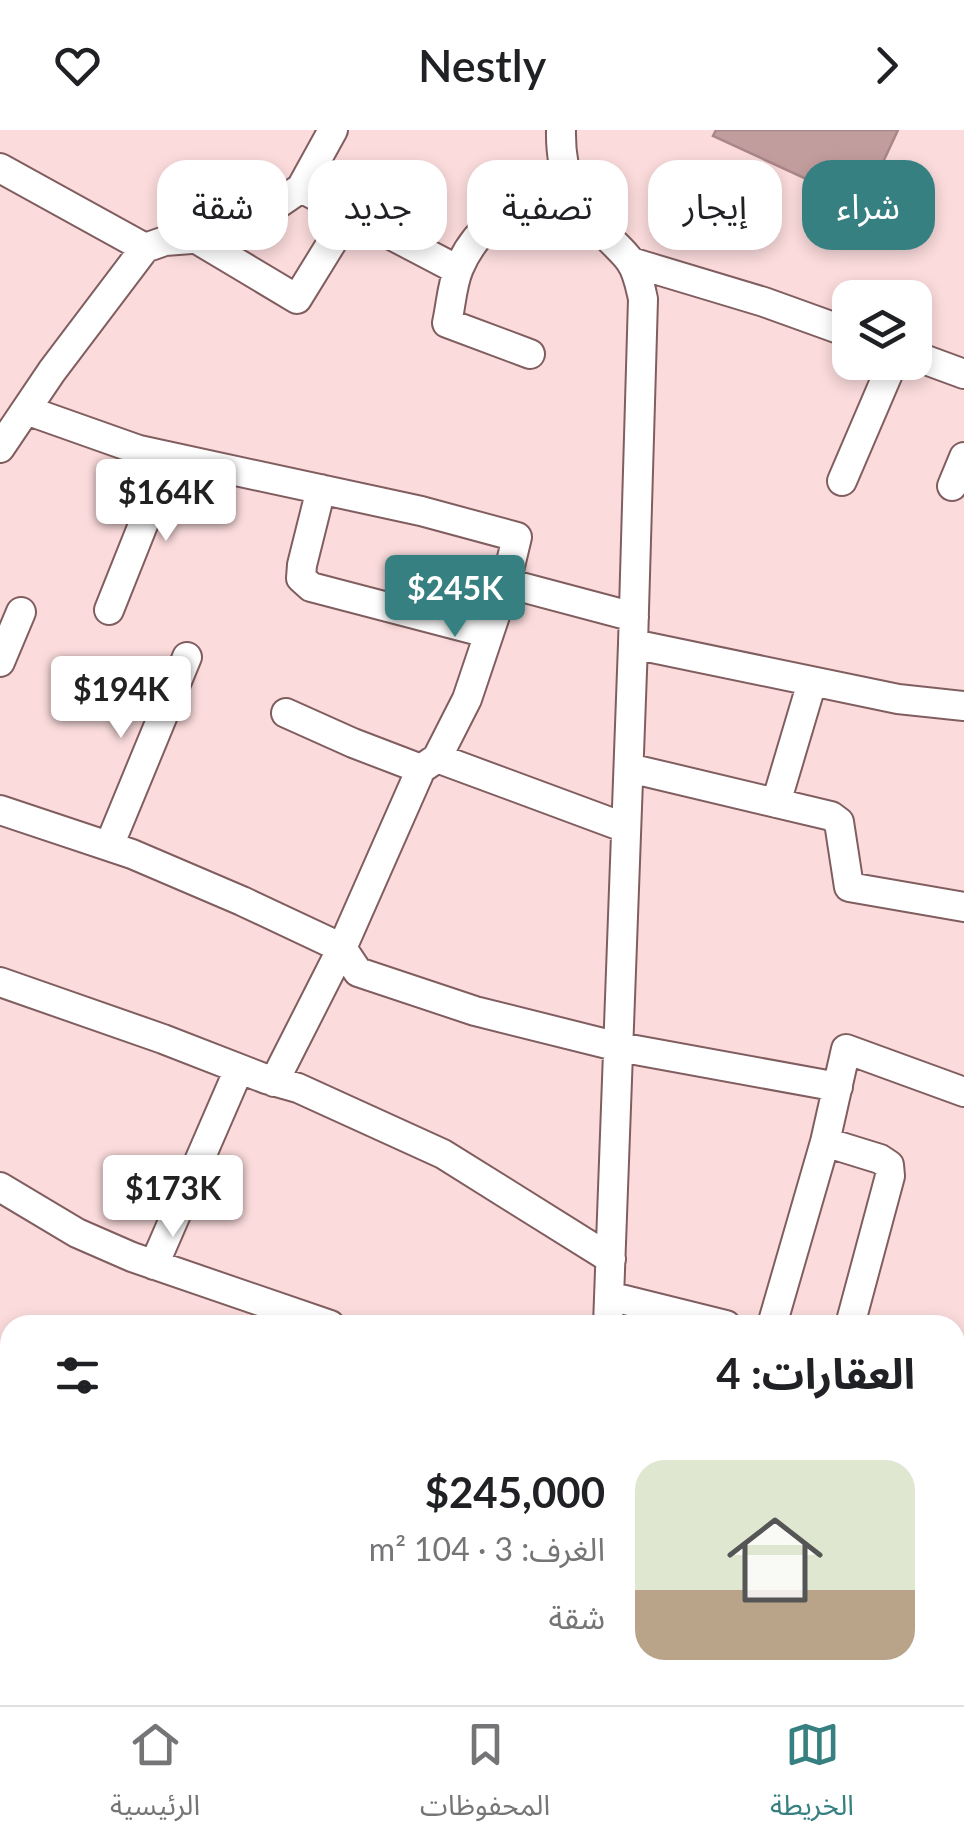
<!DOCTYPE html>
<html lang="ar">
<meta charset="utf-8">
<style>
:root{--surface:#fff;--page:#f6f6f6;--text:#202124;--muted:#757577;--line:#e0e0e0;--accent:#378081}
body{margin:0;font-family:Lato,"Noto Sans Arabic",sans-serif;background:var(--page);color:var(--text);direction:rtl;height:100vh;display:flex;flex-direction:column;font-size:38px;white-space:nowrap}
*{box-sizing:border-box;margin:0}
p{font-size:32px;color:var(--muted)}
.icon{flex:none;width:55px;height:55px;fill:none;stroke:currentColor;stroke-width:2;stroke-linecap:round;stroke-linejoin:round}
.map{position:relative;flex:1;overflow:hidden;direction:ltr}
.panel{position:absolute;left:0px;top:1185px;width:965px;height:390px;display:flex;flex-direction:column;background:var(--surface);border-radius:30px 30px 0 0;box-shadow:0 5px 15px #0003;direction:rtl}
.panel>*{flex:none}
.hud{position:absolute;left:30px;top:30px;width:905px;height:90px;direction:rtl;display:flex;gap:20px}
.tools{position:absolute;left:832px;top:150px;display:grid;gap:20px}
.tools a{display:grid;place-items:center;width:100px;height:100px;border-radius:20px;background:var(--surface);box-shadow:0 5px 15px #0003;font-size:50px}
.price{position:absolute;translate:-50% -85px;padding:0 22px;border-radius:10px;background:#fff;color:#222;font-size:32px;line-height:65px;filter:drop-shadow(0 2px 5px #0008)}
.price::after{content:'';position:absolute;left:50%;top:60px;width:30px;height:22px;margin-left:-15px;background:inherit;clip-path:polygon(0 0,100% 0,50% 100%)}
.price.current{background:var(--accent);color:#fff}
ul{padding:0;list-style:none}
li{display:flex;align-items:center;gap:30px;height:250px;padding:0 50px}
li span{display:grid;place-items:center;flex:none;width:280px;height:200px;border-radius:30px;color:#555}
li>.icon{margin-inline-start:auto}
span .icon{width:120px;height:120px;fill:#fffc;stroke-width:1}
li b{font-size:42px}
h2{display:flex;justify-content:space-between;align-items:center;height:120px;padding:0 50px;font-size:42px}
.chip{padding:0 35px;border-radius:30px;background:var(--surface);box-shadow:0 5px 15px #0003;font-size:35px;line-height:90px}
.chip.current{background:var(--accent);color:#fff}
header{display:flex;justify-content:space-between;align-items:center;height:130px;padding:0 50px;background:var(--surface);font-size:45px;font-weight:600}
.menu{display:flex;justify-content:space-around;align-items:center;height:140px;border-top:2px solid var(--line);background:var(--surface);font-size:28px;color:var(--muted)}
.menu a{display:grid;justify-items:center;gap:5px}
.menu .current{color:var(--accent)}
.map>svg:first-child{display:block}
</style>
<header><svg class="icon" aria-label="forward" viewBox="0 0 24 24"><path d="M9 5l7 7-7 7"/></svg>Nestly<svg class="icon" aria-label="heart" viewBox="0 0 24 24"><path d="M12 20l-8-8c-3-5 5-10 8-4 3-6 11-1 8 4z"/></svg></header>
<div class="map">
<svg width="964" height="1575" viewBox="0 0 964 1575">
<rect width="100%" height="100%" fill="#fbdbdc"/>
<path fill="#c29d9e" stroke="#aa8688" stroke-width="2.5" d="M 716,0 L 898,0 L 863,75 L 713,6 Z"/>
<g fill="none" stroke-linecap="round" stroke-linejoin="round">
<defs>
<path id="street" d="M 561,0 C 560,50 575,71 608,107 C 615,115 624,122 630,131 C 638,142 640,156 643,169 L 633,514 L 608,1195
M 0,38 L 145,118
M 301,58 L 458,140
M 195,108 L 297,169 L 350,83
M 631,132 L 764,172 L 850,203
M 530,224 L 447,193 C 451,175 452,154 459,138 C 481,86 521,75 567,51
M 915,226 L 964,244
M 26,280 L 139,320 L 421,381 L 517,407 L 506,453 L 467,569 L 437,628 L 421,639 L 342,818 L 274,952
M 0,318 L 52,241 L 145,118 L 165,111 L 231,106 L 301,58 L 333,0
M 842,351 L 893,232
M 952,356 L 964,327
M 321,359 L 302,435 L 301,448 L 311,457 L 487,503
M 506,453 L 634,487
M 109,480 L 170,327
M 633,514 L 898,569 L 964,576
M 0,532 L 21,482
M 286,583 L 353,613 L 421,639
M 437,628 L 626,698
M 629,638 L 831,686 L 839,692 L 849,757 L 964,777
M 776,673 L 812,552
M 0,680 L 132,724 L 242,771 L 342,818 L 358,842 L 475,881 L 619,917 L 838,957
M 109,716 L 187,527
M 0,852 L 163,909 L 266,949 L 298,958 L 443,1024 L 611,1129
M 825,1012 L 880,1029 L 889,1035 L 890,1046 L 850,1195
M 0,1057 L 77,1103 L 132,1127 L 330,1195
M 154,1135 L 239,939
M 609,1166 L 726,1195
M 772,1195 L 825,1012 L 846,919 L 964,962
M 0,1242 L 10,1246
M 955,1261 L 964,1263
M 959,1446 L 964,1425
M 627,1565 L 647,1575
M 831,1572 L 831,1575
M 59,1575 L 62,1565
M 337,1575 L 340,1565
M 566,1575 L 569,1565"/>
</defs>
<use href="#street" stroke="#805e60" stroke-width="32"/>
<use href="#street" stroke="#fff" stroke-width="28"/>
</g>
</svg>
<div class="tools">
<a><svg class="icon" aria-label="layers" viewBox="0 0 24 24"><path d="M12 4l9 5-9 5-9-5zM3 14l9 5 9-5"/></svg></a>
</div>
<b class="price" style="left:166px;top:414px">$164K</b>
<b class="price current" style="left:455px;top:510px">$245K</b>
<b class="price" style="left:121px;top:611px">$194K</b>
<b class="price" style="left:173px;top:1110px">$173K</b>
<div class="hud">
<a class="chip current">شراء</a>
<a class="chip">إيجار</a>
<a class="chip">تصفية</a>
<a class="chip">جديد</a>
<a class="chip">شقة</a>
</div>
<section class="panel">
<h2>العقارات: 4<svg class="icon" aria-label="filters" viewBox="0 0 24 24"><path d="M4 7h16M4 17h16"/><circle cx="9" cy="7" r="2"/><circle cx="15" cy="17" r="2"/></svg></h2>
<ul>
<li><span style="background:linear-gradient(#dfe7d0 65%,#b9a48a 0)"><svg class="icon" aria-label="home" viewBox="0 0 24 24"><path d="M3 11l9-7 9 7M6 9v11h12V9"/></svg></span><div><b>$245,000</b><p>الغرف: 3 · 104 m²</p><p>شقة</p></div></li>
</ul>
</section>
</div>
<nav class="menu">
<a class="current"><svg class="icon" aria-label="map" viewBox="0 0 24 24"><path d="M3 6l6-2 6 2 6-2v14l-6 2-6-2-6 2zM9 4v14M15 6v14"/></svg>الخريطة</a>
<a><svg class="icon" aria-label="saved" viewBox="0 0 24 24"><path d="M7 4h10v16l-5-4-5 4z"/></svg>المحفوظات</a>
<a><svg class="icon" aria-label="home" viewBox="0 0 24 24"><path d="M3 11l9-7 9 7M6 9v11h12V9"/></svg>الرئيسية</a>
</nav>
